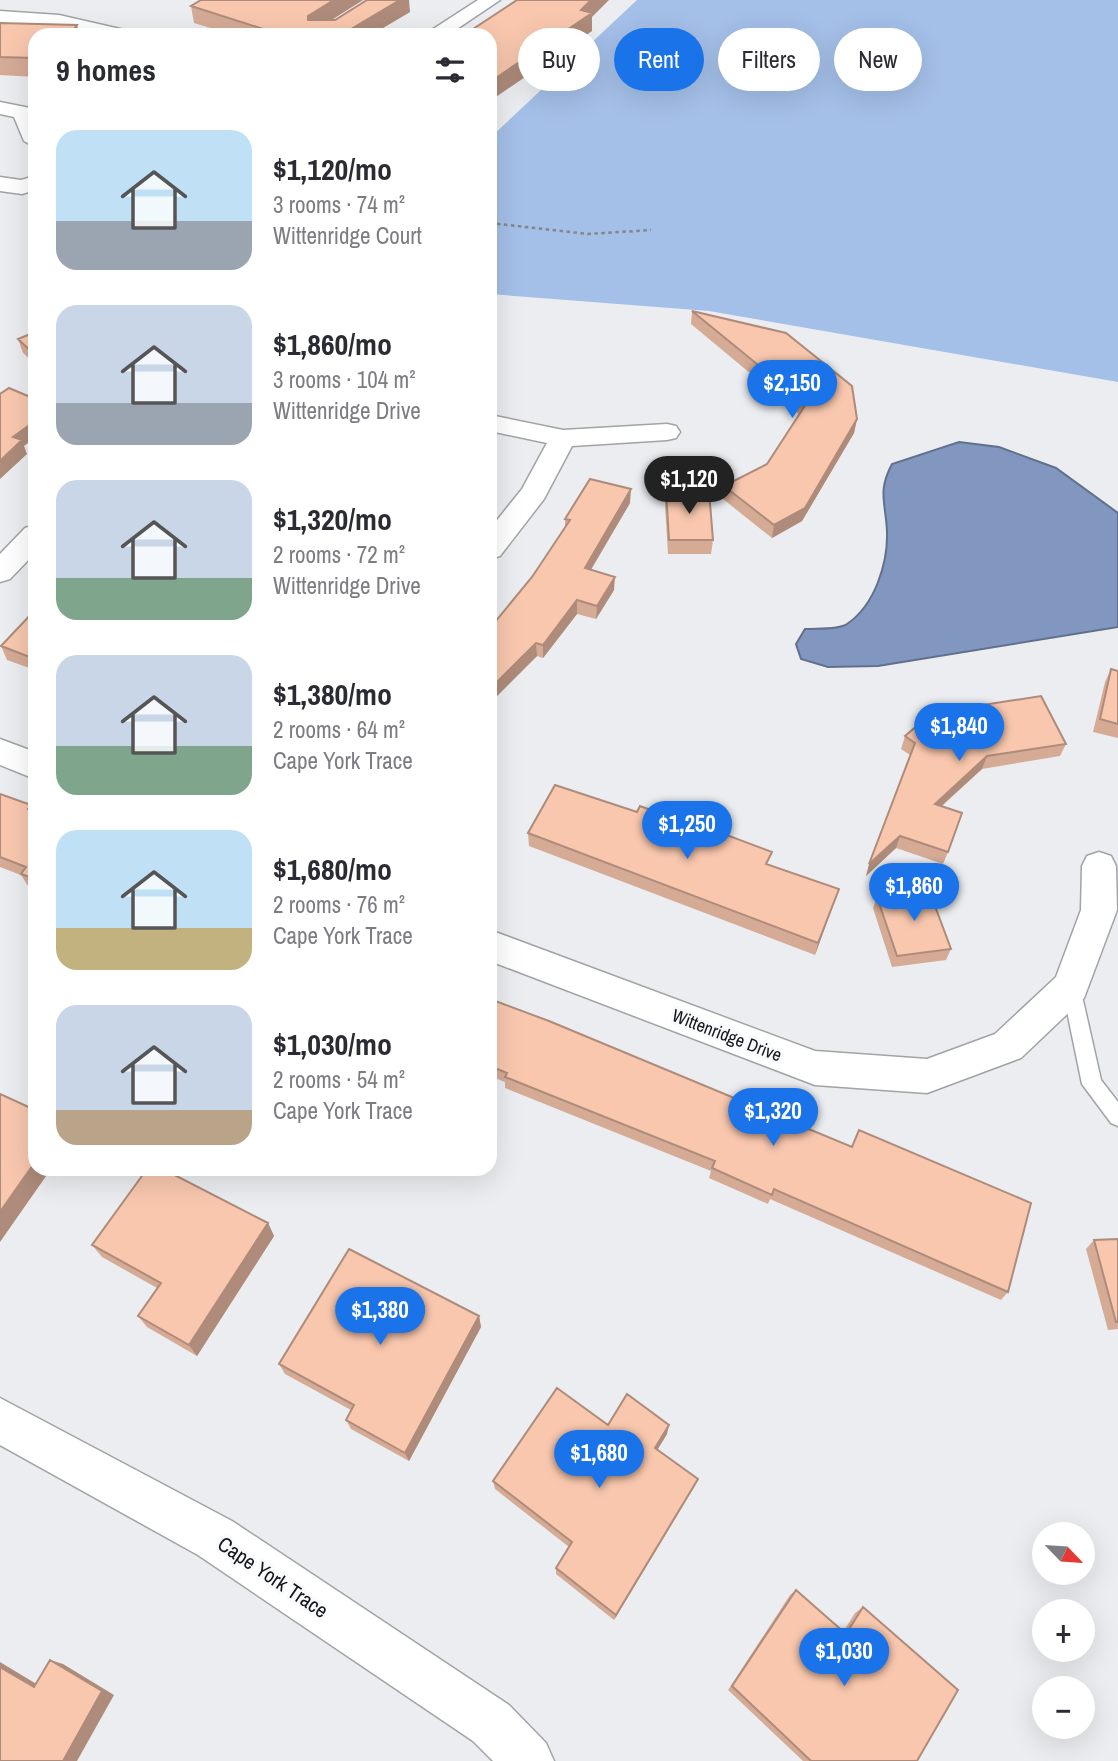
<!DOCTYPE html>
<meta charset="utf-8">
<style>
:root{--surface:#fff;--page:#f2f2f3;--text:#2b2b33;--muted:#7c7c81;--accent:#1a73e8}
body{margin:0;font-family:"Archivo Narrow",sans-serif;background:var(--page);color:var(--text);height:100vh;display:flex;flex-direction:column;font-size:26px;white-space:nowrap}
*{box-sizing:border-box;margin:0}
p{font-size:23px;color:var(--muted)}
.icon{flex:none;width:38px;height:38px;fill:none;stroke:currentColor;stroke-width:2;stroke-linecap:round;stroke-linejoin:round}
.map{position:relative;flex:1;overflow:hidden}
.details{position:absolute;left:28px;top:28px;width:469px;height:1148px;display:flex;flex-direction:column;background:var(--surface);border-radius:21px;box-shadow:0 7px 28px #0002}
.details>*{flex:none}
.hud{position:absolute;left:518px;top:28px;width:494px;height:63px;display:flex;gap:14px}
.needle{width:46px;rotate:115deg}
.buttons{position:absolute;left:1032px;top:1522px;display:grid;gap:14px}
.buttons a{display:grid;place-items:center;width:63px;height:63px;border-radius:50%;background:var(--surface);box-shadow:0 7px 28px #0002;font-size:35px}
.price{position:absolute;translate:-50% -60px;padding:0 16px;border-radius:24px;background:var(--accent);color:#fff;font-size:23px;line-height:46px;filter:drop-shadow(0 2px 4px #0008)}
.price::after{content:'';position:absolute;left:50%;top:42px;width:21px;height:16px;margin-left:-10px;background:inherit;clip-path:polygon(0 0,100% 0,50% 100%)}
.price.selected{background:#222;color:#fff}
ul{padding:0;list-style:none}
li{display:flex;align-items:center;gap:21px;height:175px;padding:0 28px}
li span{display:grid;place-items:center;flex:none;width:196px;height:140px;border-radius:21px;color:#555}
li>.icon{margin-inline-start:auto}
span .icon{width:84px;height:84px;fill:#fffc;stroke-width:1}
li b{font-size:30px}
h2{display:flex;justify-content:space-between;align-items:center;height:84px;padding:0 28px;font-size:30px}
.tag{padding:0 24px;border-radius:32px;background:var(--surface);box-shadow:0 7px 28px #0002;font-size:24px;line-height:63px}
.tag.selected{background:var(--accent);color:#fff}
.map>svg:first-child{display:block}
</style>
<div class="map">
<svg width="1118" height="1761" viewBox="0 0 1118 1761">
<rect width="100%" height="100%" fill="#ebedf0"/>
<path fill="#a4bfe8" d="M 637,0 L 1118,0 L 1118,382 L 709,311 L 490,294 L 490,138 Z"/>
<path fill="#8197bf" stroke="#61708d" stroke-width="2" d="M 959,442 L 999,447 L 1056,468 L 1118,513 L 1118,627 L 878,666 L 828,667 L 801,659 L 796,644 L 805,629 C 816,628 838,630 847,624 C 875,605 888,563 887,532 C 886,503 877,492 892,464 Z"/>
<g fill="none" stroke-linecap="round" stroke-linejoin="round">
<defs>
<path id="service" d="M 1071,979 L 1078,981 L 1080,987 L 1101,1080 L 1118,1102 L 1118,1126 L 1111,1123 L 1082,1084 L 1062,987 L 1064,981 Z"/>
<path id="minor" d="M 478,0 L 500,0 L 448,35 L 424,35 Z
M 0,11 L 59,15 L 129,31 L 132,35 C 88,35 44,26 0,23 Z
M 0,102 L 30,108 L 35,116 L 35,147 L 24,141 L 14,117 L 0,114 Z
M 35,176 L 35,190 L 22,194 L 0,191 L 0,177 L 21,180 Z
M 490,415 L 563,430 L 667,424 L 676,426 L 680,432 L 676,438 L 667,440 L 572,446 L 544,499 L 500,556 L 490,559 L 490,529 L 522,489 L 547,443 L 490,431 Z
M 35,525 L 35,553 L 10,579 L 0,582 L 0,554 L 25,528 Z
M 0,739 L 35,752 L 35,779 L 0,765 Z
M 1099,852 L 1111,856 L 1116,866 L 1117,910 L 1084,998 L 1021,1058 L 927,1093 L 815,1085 L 490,961 L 490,930 L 815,1051 L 927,1059 L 995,1034 L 1056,977 L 1081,910 L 1082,866 L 1087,856 Z
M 0,1398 L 232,1521 L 509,1705 L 546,1743 L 554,1761 L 493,1761 L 473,1741 L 198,1555 L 0,1445 Z"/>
</defs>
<use href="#service" stroke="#a1a3a6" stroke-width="3"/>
<use href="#minor" stroke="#a1a3a6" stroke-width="3"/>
<path stroke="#848688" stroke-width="2.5" stroke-dasharray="3.5 3.5" stroke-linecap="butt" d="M 490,223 L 588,234 L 651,230"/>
<use href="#service" fill="#fff" fill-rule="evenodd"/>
<use href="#minor" fill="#fff" fill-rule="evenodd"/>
</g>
<path fill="#d5ab96" d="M 363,0 L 331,20 L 410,12 L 371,35 L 233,35 L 194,23 L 191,6 Z
M 0,23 L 77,25 L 79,35 L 35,35 L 35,77 L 0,75 Z
M 692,311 L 857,419 L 854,433 L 802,521 L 772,538 L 723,499 L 724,486 L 767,464 L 799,414 L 691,324 Z
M 35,332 L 35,364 L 23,353 L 18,339 Z
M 666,491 L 713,540 L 711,554 L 668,554 L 665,505 Z
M 630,503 L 591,570 L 614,590 L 596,619 L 577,614 L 543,658 L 537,656 L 493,700 L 490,699 L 490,628 L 532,577 L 565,527 L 565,519 Z
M 35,610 L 35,670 L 7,660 L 1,646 Z
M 1111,669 L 1118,671 L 1118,738 L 1093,732 L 1105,682 Z
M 905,736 L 1066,744 L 1060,756 L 982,769 L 942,806 L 948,852 L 943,864 L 896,848 L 866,876 L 910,755 L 901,749 Z
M 0,794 L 31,805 L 35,812 L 35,889 L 28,886 L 21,875 L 0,867 Z
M 528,833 L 769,865 L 835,900 L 815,955 L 529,846 Z
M 877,897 L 951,949 L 946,960 L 892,967 L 873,908 Z
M 490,999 L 1008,1292 L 1001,1300 L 770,1199 L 768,1204 L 709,1178 L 711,1171 L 505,1088 L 505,1082 L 490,1076 Z
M 268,1223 L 274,1236 L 197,1356 L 147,1327 L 138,1316 L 157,1288 L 102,1257 L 92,1245 Z
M 1118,1239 L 1118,1329 L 1108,1330 L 1086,1249 L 1094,1240 Z
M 479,1316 L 481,1327 L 409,1461 L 351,1429 L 346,1420 L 351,1410 L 285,1374 L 279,1364 Z
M 608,1425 L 667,1434 L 657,1450 L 694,1487 L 614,1620 L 556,1574 L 556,1568 L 569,1547 L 495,1489 L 493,1481 Z
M 796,1590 L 843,1632 L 855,1613 L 863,1607 L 917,1761 L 803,1761 L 728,1690 L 790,1595 Z"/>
<path fill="#ae8b7a" d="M 334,0 L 363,0 L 311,33 L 308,20 L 308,16 Z
M 400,0 L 409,0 L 410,12 L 371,35 L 341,35 Z
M 591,0 L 609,0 L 592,17 L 592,31 L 490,101 L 490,82 L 581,10 Z
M 77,25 L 79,35 L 70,35 Z
M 857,419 L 854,433 L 802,521 L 772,538 L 774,525 Z
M 35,421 L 35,438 L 24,446 L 27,454 L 0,479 L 0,461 L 13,437 Z
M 631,489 L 630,503 L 584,581 L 585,568 Z
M 615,577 L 614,590 L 596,619 L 597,606 Z
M 577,600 L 577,614 L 543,658 L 543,645 Z
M 536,643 L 537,656 L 493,700 L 492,687 Z
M 987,756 L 982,769 L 930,816 L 935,804 Z
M 900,836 L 896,848 L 866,876 L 869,864 Z
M 839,889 L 815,955 L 818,943 Z
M 35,1162 L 35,1169 L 51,1169 L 0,1242 L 0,1212 Z
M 268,1223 L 274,1236 L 197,1356 L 189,1345 Z
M 479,1316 L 481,1327 L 409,1461 L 405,1453 Z
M 669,1425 L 667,1434 L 653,1457 L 655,1448 Z
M 698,1479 L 694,1487 L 614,1620 L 616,1615 Z
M 50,1660 L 63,1664 L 114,1695 L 77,1761 L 63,1761 Z
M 0,1662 L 48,1691 L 34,1687 L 0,1667 Z"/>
<path fill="#f8c7ae" stroke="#ae8b7a" stroke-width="2" d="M 201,0 L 334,0 L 308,16 L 308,20 L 335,20 L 367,0 L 400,0 L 341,35 L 282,35 L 191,6 Z
M 517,0 L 591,0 L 581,10 L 592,13 L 490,82 L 490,35 L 464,35 Z
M 0,23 L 77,25 L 70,35 L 35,35 L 35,58 L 0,57 Z
M 692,311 L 786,333 L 852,386 L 857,419 L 805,508 L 774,525 L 724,486 L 767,464 L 806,404 Z
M 35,332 L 35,355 L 18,339 Z
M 9,388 L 35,399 L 35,421 L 13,437 L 22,440 L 0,461 L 0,394 Z
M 590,479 L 631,489 L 585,568 L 615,577 L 597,606 L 577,600 L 543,645 L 536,643 L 492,687 L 490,686 L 490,628 L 532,577 L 570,520 L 565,519 Z
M 666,491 L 709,491 L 713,540 L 669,540 Z
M 35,610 L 35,659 L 1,646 Z
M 1111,669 L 1118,671 L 1118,724 L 1100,719 Z
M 1041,696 L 1066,744 L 987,756 L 935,804 L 962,813 L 948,852 L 900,836 L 869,864 L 915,743 L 905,736 L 932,713 Z
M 555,785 L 637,812 L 640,806 L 715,834 L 716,831 L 772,852 L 766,864 L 839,889 L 818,943 L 528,833 Z
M 0,794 L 31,805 L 28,809 L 35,812 L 35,879 L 21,874 L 26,867 L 0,857 Z
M 929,890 L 951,949 L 897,956 L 877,897 Z
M 490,999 L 549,1021 L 852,1147 L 859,1130 L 1031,1203 L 1008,1292 L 774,1189 L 772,1195 L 712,1168 L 715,1161 L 505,1077 L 507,1073 L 490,1066 Z
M 0,1094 L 35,1110 L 35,1162 L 0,1212 Z
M 147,1169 L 163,1169 L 268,1223 L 189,1345 L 138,1316 L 161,1283 L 92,1245 Z
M 1118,1239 L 1118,1322 L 1116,1322 L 1094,1240 Z
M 349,1249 L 479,1316 L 405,1453 L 346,1420 L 354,1405 L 279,1364 Z
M 557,1388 L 608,1425 L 627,1394 L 669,1425 L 655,1448 L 698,1479 L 616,1615 L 556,1568 L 572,1542 L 493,1481 Z
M 796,1590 L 846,1634 L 863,1607 L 958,1690 L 917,1761 L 811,1761 L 732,1686 Z
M 50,1660 L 102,1691 L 63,1761 L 0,1761 L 0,1667 L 34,1687 Z"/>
<g text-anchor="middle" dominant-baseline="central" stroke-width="6" stroke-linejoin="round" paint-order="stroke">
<g font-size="18" fill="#151617" stroke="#f8fafd">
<text transform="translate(727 1035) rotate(21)">Wittenridge Drive</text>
</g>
<g font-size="21" fill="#151617" stroke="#f8fafd">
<text transform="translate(273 1577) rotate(34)">Cape York Trace</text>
</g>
</g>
</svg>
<div class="buttons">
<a><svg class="needle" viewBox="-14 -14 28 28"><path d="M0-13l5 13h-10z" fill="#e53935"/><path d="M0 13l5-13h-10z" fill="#7c7c81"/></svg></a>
<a>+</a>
<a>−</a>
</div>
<b class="price" style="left:792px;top:420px">$2,150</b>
<b class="price selected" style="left:689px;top:516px">$1,120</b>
<b class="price" style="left:959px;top:763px">$1,840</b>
<b class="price" style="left:687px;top:861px">$1,250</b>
<b class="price" style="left:914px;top:923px">$1,860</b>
<b class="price" style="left:773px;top:1148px">$1,320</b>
<b class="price" style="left:380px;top:1347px">$1,380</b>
<b class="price" style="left:599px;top:1490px">$1,680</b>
<b class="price" style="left:844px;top:1688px">$1,030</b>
<div class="hud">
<a class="tag">Buy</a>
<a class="tag selected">Rent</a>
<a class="tag">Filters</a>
<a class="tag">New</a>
</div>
<section class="details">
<h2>9 homes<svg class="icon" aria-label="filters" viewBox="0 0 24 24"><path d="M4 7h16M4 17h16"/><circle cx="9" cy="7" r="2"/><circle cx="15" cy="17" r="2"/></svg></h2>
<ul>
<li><span style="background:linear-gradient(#bfe0f5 65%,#9aa5b1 0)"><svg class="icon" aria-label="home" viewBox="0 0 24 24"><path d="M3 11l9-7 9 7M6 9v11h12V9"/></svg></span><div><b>$1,120/mo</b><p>3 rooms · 74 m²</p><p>Wittenridge Court</p></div></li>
<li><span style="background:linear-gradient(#c9d6e8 70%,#9aa5b1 0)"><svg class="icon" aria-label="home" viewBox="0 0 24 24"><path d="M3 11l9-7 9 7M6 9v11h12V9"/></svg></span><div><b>$1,860/mo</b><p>3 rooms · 104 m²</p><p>Wittenridge Drive</p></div></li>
<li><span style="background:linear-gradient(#c9d6e8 70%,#7fa58c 0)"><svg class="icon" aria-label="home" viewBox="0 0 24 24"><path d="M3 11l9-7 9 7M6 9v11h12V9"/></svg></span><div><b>$1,320/mo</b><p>2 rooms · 72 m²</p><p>Wittenridge Drive</p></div></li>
<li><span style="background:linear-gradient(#c9d6e8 65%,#7fa58c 0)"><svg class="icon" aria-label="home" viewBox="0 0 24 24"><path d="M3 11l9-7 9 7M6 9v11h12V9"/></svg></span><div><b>$1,380/mo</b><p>2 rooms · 64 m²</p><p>Cape York Trace</p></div></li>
<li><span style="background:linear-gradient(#bfe0f5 70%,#c2b280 0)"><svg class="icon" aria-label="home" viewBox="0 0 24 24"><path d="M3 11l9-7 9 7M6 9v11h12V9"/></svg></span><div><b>$1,680/mo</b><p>2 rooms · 76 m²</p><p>Cape York Trace</p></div></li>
<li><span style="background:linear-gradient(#c9d6e8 75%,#b9a48a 0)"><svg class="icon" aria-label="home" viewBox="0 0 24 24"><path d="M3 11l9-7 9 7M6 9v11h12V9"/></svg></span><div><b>$1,030/mo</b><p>2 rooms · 54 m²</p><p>Cape York Trace</p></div></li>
</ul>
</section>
</div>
